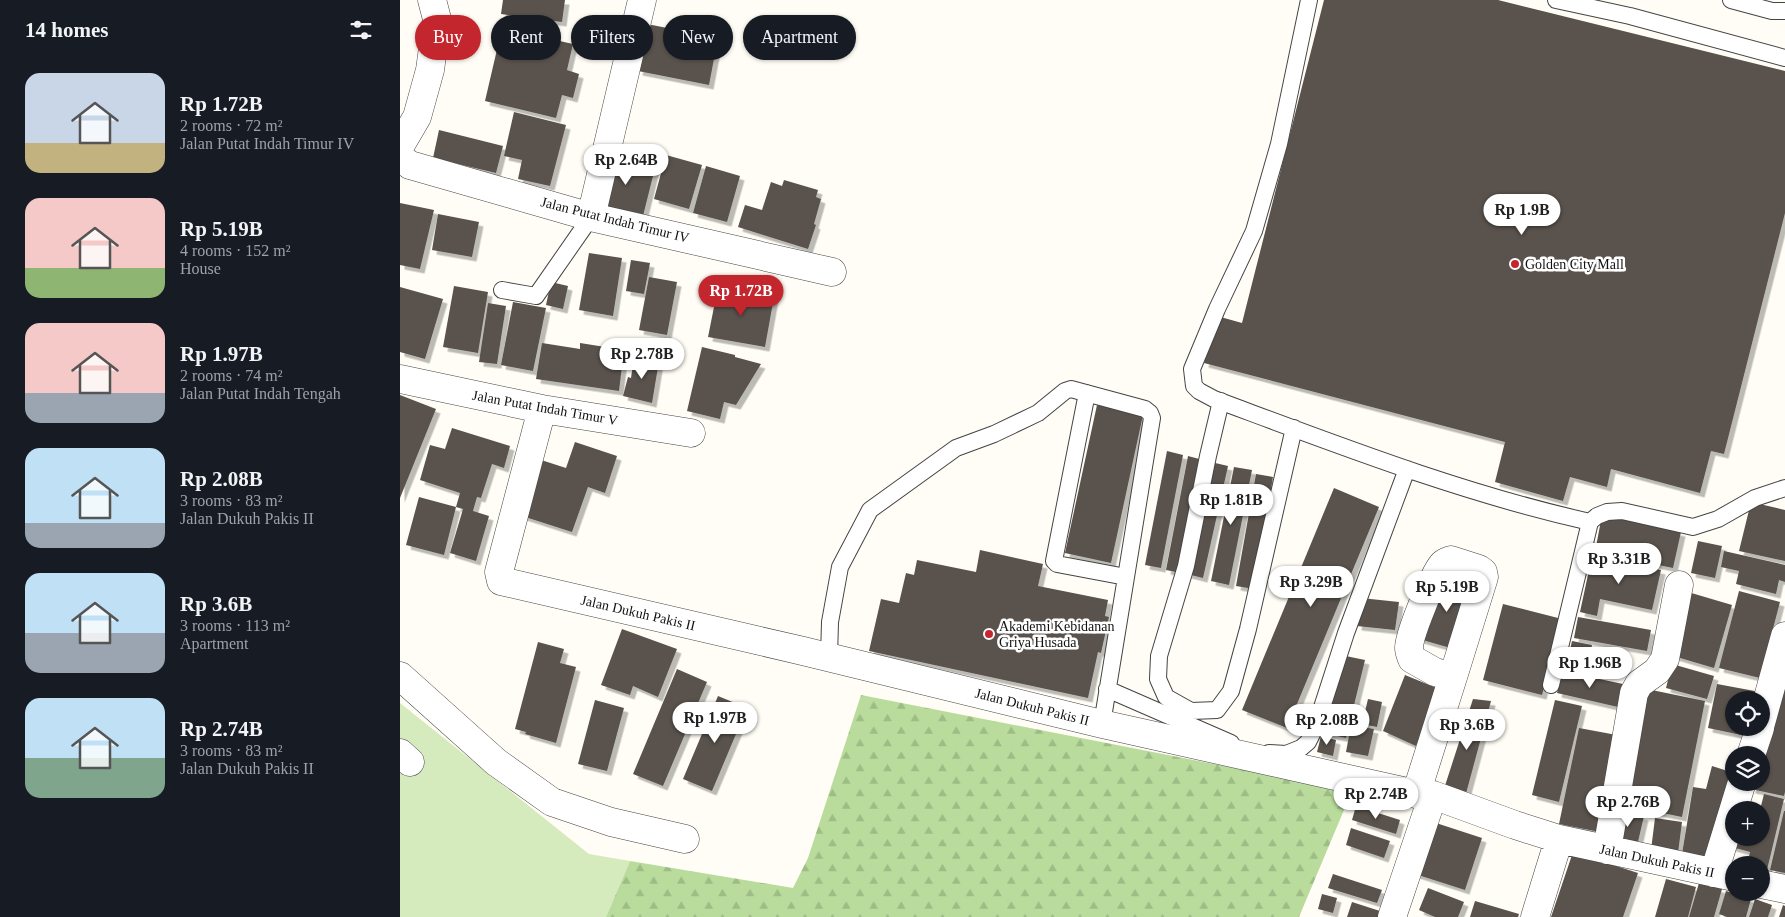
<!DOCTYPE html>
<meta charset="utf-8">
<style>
:root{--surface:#171b24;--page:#20242c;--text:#f1f3f6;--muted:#9ea1a6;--accent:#c4262e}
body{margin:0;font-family:"Times New Roman",serif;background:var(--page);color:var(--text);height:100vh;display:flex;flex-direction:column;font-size:19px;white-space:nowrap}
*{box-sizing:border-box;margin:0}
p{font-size:16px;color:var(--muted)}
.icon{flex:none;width:28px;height:28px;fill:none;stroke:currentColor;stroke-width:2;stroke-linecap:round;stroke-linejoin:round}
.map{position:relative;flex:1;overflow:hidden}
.panel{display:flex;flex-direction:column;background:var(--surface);width:400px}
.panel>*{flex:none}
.banner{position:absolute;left:15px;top:15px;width:475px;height:45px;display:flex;gap:10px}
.buttons{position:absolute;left:1325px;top:691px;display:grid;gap:10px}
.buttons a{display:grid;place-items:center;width:45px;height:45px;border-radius:50%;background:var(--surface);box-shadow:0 1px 4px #0004;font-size:25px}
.price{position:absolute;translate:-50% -42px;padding:0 11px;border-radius:18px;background:#fff;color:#222;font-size:16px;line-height:32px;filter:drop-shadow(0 1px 2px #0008)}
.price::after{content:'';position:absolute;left:50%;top:30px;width:15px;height:11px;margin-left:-8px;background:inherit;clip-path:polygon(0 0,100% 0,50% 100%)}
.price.active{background:var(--accent);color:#fff}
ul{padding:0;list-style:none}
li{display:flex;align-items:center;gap:15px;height:125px;padding:0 25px}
li span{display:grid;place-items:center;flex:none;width:140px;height:100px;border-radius:15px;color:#555}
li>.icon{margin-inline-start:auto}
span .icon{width:60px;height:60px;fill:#fffc;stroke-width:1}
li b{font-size:21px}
h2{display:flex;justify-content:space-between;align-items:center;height:60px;padding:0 25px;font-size:21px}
.pill{padding:0 18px;border-radius:22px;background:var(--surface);box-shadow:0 1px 4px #0004;font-size:18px;line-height:45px}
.pill.active{background:var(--accent);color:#fff}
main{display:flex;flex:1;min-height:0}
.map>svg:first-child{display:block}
</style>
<main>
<section class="panel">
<h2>14 homes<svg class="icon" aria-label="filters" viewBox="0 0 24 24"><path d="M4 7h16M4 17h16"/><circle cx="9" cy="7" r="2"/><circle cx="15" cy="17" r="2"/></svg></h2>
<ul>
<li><span style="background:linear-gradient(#c9d6e8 70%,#c2b280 0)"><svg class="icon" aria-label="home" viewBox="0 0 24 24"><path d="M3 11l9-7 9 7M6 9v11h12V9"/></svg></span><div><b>Rp 1.72B</b><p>2 rooms · 72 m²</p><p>Jalan Putat Indah Timur IV</p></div></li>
<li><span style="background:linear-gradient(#f6c9c9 70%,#8fb573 0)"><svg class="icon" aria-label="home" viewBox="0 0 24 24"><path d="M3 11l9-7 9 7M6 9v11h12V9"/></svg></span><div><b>Rp 5.19B</b><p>4 rooms · 152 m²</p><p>House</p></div></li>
<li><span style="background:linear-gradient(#f6c9c9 70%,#9aa5b1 0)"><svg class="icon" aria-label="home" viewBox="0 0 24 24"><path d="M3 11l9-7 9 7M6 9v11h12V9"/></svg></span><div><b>Rp 1.97B</b><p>2 rooms · 74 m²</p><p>Jalan Putat Indah Tengah</p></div></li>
<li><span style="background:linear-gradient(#bfe0f5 75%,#9aa5b1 0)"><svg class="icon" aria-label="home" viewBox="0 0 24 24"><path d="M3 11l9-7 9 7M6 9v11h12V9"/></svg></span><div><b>Rp 2.08B</b><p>3 rooms · 83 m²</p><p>Jalan Dukuh Pakis II</p></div></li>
<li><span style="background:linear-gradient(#bfe0f5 60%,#9aa5b1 0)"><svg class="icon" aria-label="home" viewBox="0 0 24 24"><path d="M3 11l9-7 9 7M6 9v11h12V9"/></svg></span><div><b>Rp 3.6B</b><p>3 rooms · 113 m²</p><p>Apartment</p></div></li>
<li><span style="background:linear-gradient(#bfe0f5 60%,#7fa58c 0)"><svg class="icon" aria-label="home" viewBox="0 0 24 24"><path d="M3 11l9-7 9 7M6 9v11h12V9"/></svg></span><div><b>Rp 2.74B</b><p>3 rooms · 83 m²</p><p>Jalan Dukuh Pakis II</p></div></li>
</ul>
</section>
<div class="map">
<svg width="1385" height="917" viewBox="0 0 1385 917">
<defs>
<pattern id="forest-firs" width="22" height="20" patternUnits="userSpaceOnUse" patternTransform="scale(1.25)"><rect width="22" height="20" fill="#b9dc9c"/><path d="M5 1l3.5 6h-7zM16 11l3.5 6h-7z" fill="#9ebc85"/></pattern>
<filter id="shadow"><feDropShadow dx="4.5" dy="4.5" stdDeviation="0" flood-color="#0004"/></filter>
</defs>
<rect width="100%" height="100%" fill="#fffdf5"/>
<path fill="#d5ebbd" d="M 0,703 L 189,854 L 230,861 L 206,917 L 0,917 Z"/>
<path fill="url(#forest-firs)" d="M 461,695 L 952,791 L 899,917 L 206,917 L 230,861 L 393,888 L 408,858 Z"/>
<path fill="#5a524d" filter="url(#shadow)" d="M 103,0 L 165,0 L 162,22 L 101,14 Z
M 924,0 L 1098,0 L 1385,71 L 1385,213 L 1324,454 L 1311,451 L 1300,493 L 1211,469 L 1207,487 L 1170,477 L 1163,501 L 1095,482 L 1105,442 L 804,363 L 817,316 L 842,323 Z
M 247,24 L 318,38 L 309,85 L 238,71 Z
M 102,28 L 173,44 L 167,70 L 179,74 L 173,98 L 162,95 L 156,118 L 85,101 Z
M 114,112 L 166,125 L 150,186 L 118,179 L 122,160 L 104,156 Z
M 39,130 L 103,146 L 96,173 L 33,158 Z
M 266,155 L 302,165 L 289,209 L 254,199 Z
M 208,157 L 255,168 L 243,216 L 197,205 Z
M 306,166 L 340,176 L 327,222 L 293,213 Z
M 384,180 L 418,190 L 416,197 L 421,199 L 414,224 L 416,225 L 408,249 L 338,227 L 345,205 L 362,210 L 371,182 L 382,186 Z
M 0,203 L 34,210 L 20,269 L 0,265 Z
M 38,214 L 79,222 L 72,257 L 32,250 Z
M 189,253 L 222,258 L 213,316 L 179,310 Z
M 231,260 L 250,263 L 244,294 L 226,291 Z
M 249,277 L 277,282 L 267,335 L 239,330 Z
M 151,282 L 168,286 L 163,309 L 146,305 Z
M 54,286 L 88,292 L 78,353 L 43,347 Z
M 0,287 L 43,299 L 25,359 L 0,352 Z
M 318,287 L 374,297 L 365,347 L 308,337 Z
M 113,302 L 146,308 L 133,371 L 101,365 Z
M 88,303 L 106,306 L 97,364 L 79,362 Z
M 142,343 L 180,349 L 180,343 L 224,350 L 219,391 L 136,379 Z
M 302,347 L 335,355 L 335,357 L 361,364 L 336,405 L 324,402 L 320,419 L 287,411 Z
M 234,357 L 259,361 L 252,403 L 223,396 L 228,377 L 231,378 Z
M 0,395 L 36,409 L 0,498 Z
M 697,405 L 743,415 L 711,563 L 665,553 Z
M 52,428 L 110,446 L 104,468 L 92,464 L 81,498 L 77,497 L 73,511 L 89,516 L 76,561 L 50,553 L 63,509 L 56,507 L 44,555 L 6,545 L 19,497 L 56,507 L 60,493 L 20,480 L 30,445 L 45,449 Z
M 175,442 L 217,456 L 205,493 L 188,487 L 172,532 L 119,515 L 138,459 L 166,468 Z
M 767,451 L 783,455 L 761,568 L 745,565 Z
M 788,456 L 803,460 L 781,573 L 766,570 Z
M 811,462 L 828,466 L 803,578 L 787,574 Z
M 834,467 L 852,470 L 829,585 L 811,581 Z
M 856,474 L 873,477 L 854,589 L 836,586 Z
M 934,488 L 979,507 L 887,728 L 842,710 Z
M 1351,502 L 1385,510 L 1385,561 L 1339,551 Z
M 1202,515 L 1281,532 L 1273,568 L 1195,552 Z
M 1298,541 L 1322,546 L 1315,578 L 1291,573 Z
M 580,550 L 643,564 L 638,586 L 708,600 L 705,616 L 709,617 L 701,653 L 698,652 L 688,698 L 469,651 L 481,599 L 499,603 L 506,573 L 514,575 L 517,560 L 576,572 Z
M 1324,551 L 1385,565 L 1385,582 L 1379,580 L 1376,594 L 1336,584 L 1339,571 L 1321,567 Z
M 1192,556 L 1261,570 L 1252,610 L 1200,599 L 1197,616 L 1180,612 Z
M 1041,577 L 1073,587 L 1054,649 L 1019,639 Z
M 1339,591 L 1380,602 L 1360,678 L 1319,668 Z
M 1288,592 L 1332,605 L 1314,668 L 1270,655 Z
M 961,598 L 999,602 L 995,630 L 957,626 Z
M 1103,604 L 1162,619 L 1142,695 L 1083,680 Z
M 1178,617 L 1251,630 L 1247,651 L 1174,638 Z
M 222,629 L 277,649 L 258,697 L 233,686 L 230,695 L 201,685 Z
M 1172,641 L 1192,645 L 1186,673 L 1166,669 Z
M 138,642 L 164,649 L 160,663 L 176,667 L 156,743 L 125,734 L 126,732 L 115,729 Z
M 941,655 L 965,660 L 946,738 L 923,733 Z
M 1272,664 L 1314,676 L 1307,699 L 1266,688 Z
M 1385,664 L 1385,792 L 1384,796 L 1351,789 L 1353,782 L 1361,782 L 1361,755 Z
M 277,669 L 307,682 L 263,786 L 233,774 Z
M 1162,671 L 1223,684 L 1218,707 L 1157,693 Z
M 1005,675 L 1039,689 L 1016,746 L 983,731 Z
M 1317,684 L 1360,692 L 1359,700 L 1334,700 L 1334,728 L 1353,728 L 1351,737 L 1308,728 Z
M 1242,688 L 1305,701 L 1282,817 L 1218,804 Z
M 318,696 L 347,708 L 312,791 L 283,779 Z
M 968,699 L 982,702 L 977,727 L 962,724 Z
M 1073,699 L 1091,701 L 1064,801 L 1042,795 Z
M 195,700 L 224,708 L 207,771 L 178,764 Z
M 1155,700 L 1182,706 L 1159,802 L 1132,795 Z
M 951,725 L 974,729 L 968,756 L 946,752 Z
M 1179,728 L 1222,736 L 1205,833 L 1159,824 Z
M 921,736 L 936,740 L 933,756 L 917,752 Z
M 1312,766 L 1334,773 L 1312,859 L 1282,854 L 1293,787 L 1306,789 Z
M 1364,794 L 1384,799 L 1367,870 L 1361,869 L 1361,865 L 1347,865 L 1350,852 L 1328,846 L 1334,838 L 1361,838 L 1361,810 L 1337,810 L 1339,804 L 1360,810 Z
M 956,806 L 1000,820 L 996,834 L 952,820 Z
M 1218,811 L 1244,816 L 1237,846 L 1211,841 Z
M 1384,811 L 1385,811 L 1385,873 L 1370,870 Z
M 1255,818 L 1282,822 L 1278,853 L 1251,850 Z
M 1033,822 L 1082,838 L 1065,890 L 1015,874 Z
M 951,828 L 990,841 L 984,858 L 946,845 Z
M 1173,852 L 1238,873 L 1223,917 L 1151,917 Z
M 933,874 L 982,890 L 977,903 L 928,888 Z
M 1266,879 L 1296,887 L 1288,917 L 1255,917 Z
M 1299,883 L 1322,889 L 1314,917 L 1289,917 Z
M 1028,888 L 1064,902 L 1058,917 L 1035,917 L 1019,910 Z
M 1326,891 L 1351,899 L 1346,917 L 1327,917 L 1319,914 Z
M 922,894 L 937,898 L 933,913 L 918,909 Z
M 1355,899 L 1372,905 L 1368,917 L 1349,917 Z
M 1075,901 L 1119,914 L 1118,917 L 1070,917 Z
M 952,902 L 983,912 L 982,917 L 947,917 Z
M 1383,905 L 1385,906 L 1385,917 L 1379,917 Z"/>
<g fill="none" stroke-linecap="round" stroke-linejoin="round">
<defs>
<path id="service" d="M 909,0 L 879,144 L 854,231 L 817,309 L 792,369 L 794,386 L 799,391 L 814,399 C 938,445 1061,493 1190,522 L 1197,516 L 1207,512 L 1222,511 L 1293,527 L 1318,519 L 1355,498 L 1385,488
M 1156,0 L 1230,16 L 1385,58
M 1331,0 L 1372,11 L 1385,11
M 102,290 L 136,296 L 191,217
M 687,393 L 654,561 L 657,564 L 726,577
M 821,401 L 808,456 L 786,566 L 759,656 L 758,679 L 766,697 L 791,711 L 817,710 L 831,691 L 848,629 L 894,428
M 429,657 L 430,622 L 440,567 L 470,510 L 556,448 L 594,434 L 638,413 L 665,391 L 671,389 L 745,409 L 750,413 L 752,418 L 702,724
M 1151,685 L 1190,522
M 707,689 L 831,743
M 869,753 L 886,754 L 901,748 L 908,742 L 916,726 L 946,633 L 1007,469"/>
<path id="minor" d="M 0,146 L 17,117 L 30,70 L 37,19 L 32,0
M 0,158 L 10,165 L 191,217 L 432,272
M 191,217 L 242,0
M 0,379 L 142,409 L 291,433
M 142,409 L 99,572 L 101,581 L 403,651 L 702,724 L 1016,794 L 1033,795 L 1115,825 L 1159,839 L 1334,877
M 0,676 L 96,762 L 152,802 L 211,822 L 285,839
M 1361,723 L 1385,636
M 0,753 L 10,762
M 1351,755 L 1360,728
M 1016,794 L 1053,677 L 1035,672 L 1012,659 C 1011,656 1009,652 1009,648 C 1009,635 1033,576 1042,565 C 1044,562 1048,561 1051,560 L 1079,569 L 1083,572 L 1084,577 L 1053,677
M 1207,850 L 1234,693 L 1239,684 L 1257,671 L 1265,659 L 1279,585
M 1314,873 L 1342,782
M 1361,884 L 1385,889
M 992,917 L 1033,795
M 1135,917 L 1159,839"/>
</defs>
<use href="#service" stroke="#444" stroke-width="18"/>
<use href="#minor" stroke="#444" stroke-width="29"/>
<use href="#service" stroke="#fff" stroke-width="16"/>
<use href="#minor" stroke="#fff" stroke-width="28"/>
</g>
<g fill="#c4262e" stroke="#fff" stroke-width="2">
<circle cx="1115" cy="264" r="5"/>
<circle cx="589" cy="634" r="5"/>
</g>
<g text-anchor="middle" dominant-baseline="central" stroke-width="5" stroke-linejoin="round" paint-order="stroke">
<g font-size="14" fill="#111" stroke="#fff">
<text transform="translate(215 220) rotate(14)">Jalan Putat Indah Timur IV</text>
<text transform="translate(145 408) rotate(10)">Jalan Putat Indah Timur V</text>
<text transform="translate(238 613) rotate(13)">Jalan Dukuh Pakis II</text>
<text transform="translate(632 707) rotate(14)">Jalan Dukuh Pakis II</text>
<text transform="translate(1257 861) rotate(12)">Jalan Dukuh Pakis II</text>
</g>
<g font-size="14" fill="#111" stroke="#fff" text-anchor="start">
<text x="1125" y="264">Golden City Mall</text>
<text x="599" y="626">Akademi Kebidanan<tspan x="599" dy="16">Griya Husada</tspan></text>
</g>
</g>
</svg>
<div class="buttons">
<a><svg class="icon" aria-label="locate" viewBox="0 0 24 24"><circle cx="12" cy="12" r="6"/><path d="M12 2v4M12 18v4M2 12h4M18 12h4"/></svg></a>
<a><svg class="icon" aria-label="layers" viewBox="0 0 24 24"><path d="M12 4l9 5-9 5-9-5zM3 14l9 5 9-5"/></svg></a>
<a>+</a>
<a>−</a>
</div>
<b class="price" style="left:226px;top:186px">Rp 2.64B</b>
<b class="price" style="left:1122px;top:236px">Rp 1.9B</b>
<b class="price active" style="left:341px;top:317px">Rp 1.72B</b>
<b class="price" style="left:242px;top:380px">Rp 2.78B</b>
<b class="price" style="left:831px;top:526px">Rp 1.81B</b>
<b class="price" style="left:1219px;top:585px">Rp 3.31B</b>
<b class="price" style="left:911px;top:608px">Rp 3.29B</b>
<b class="price" style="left:1047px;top:613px">Rp 5.19B</b>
<b class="price" style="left:1190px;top:689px">Rp 1.96B</b>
<b class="price" style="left:315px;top:744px">Rp 1.97B</b>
<b class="price" style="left:927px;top:746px">Rp 2.08B</b>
<b class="price" style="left:1067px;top:751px">Rp 3.6B</b>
<b class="price" style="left:976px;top:820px">Rp 2.74B</b>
<b class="price" style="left:1228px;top:828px">Rp 2.76B</b>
<div class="banner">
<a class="pill active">Buy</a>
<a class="pill">Rent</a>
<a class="pill">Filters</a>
<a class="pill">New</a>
<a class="pill">Apartment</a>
</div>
</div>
</main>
